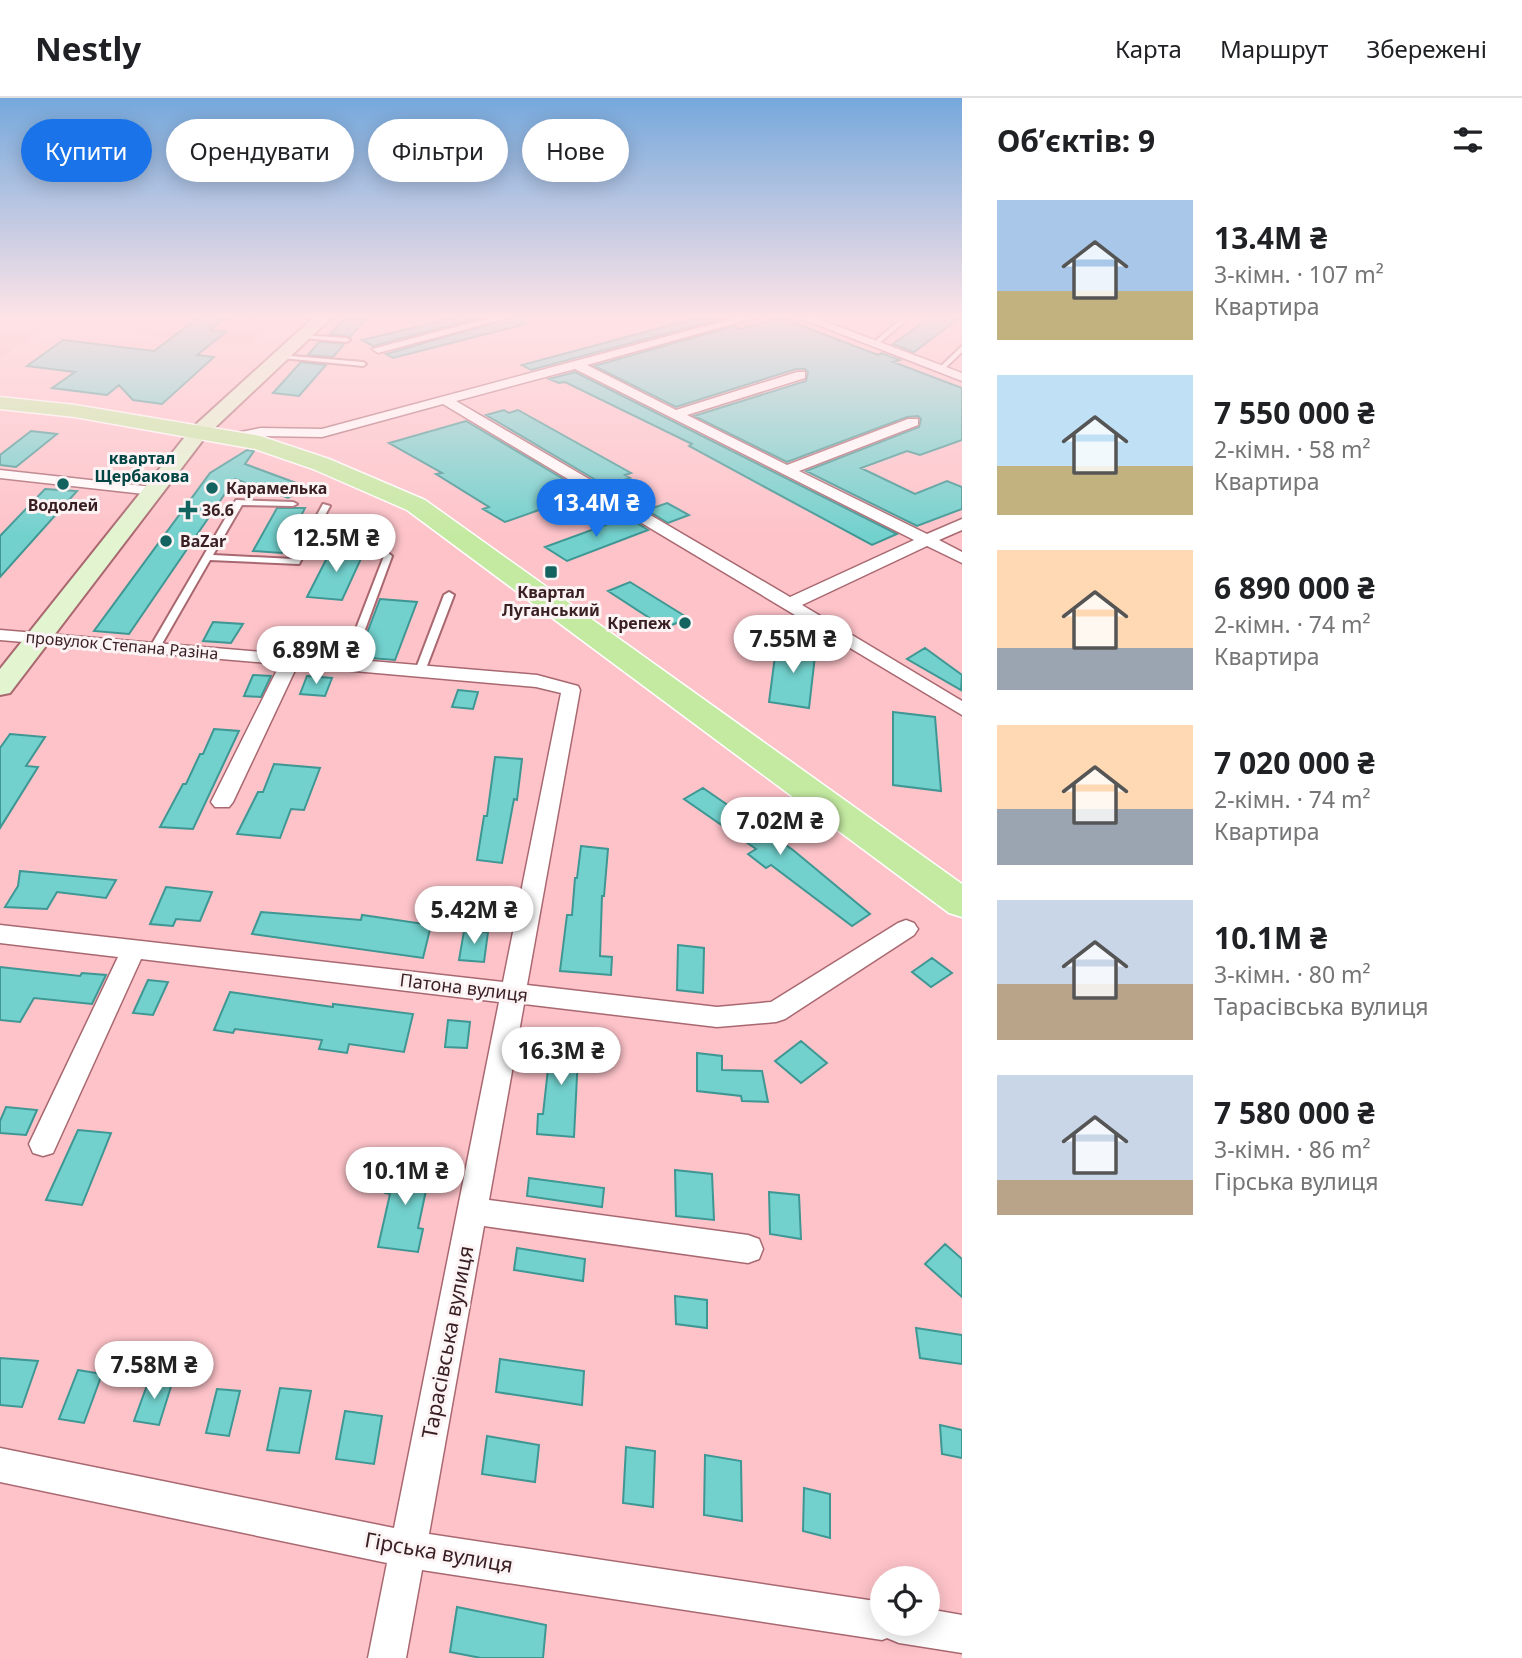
<!DOCTYPE html>
<html lang="uk">
<meta charset="utf-8">
<style>
:root{--surface:#fff;--page:#f6f6f6;--text:#202124;--muted:#757577;--line:#e0e0e0;--accent:#1a73e8}
body{margin:0;font-family:"Noto Sans",sans-serif;background:var(--page);color:var(--text);height:100vh;display:flex;flex-direction:column;font-size:26px;white-space:nowrap}
*{box-sizing:border-box;margin:0}
p{font-size:23px;color:var(--muted)}
.icon{flex:none;width:38px;height:38px;fill:none;stroke:currentColor;stroke-width:2;stroke-linecap:round;stroke-linejoin:round}
.map{position:relative;flex:1;overflow:hidden}
.panel{display:flex;flex-direction:column;background:var(--surface);width:560px}
.panel>*{flex:none}
.hud{position:absolute;left:21px;top:21px;width:665px;height:63px;display:flex;gap:14px}
.buttons{position:absolute;left:870px;top:1468px;display:grid;gap:14px}
.buttons a{display:grid;place-items:center;width:70px;height:70px;border-radius:50%;background:var(--surface);box-shadow:0 4px 18px #0003;font-size:35px}
.price{position:absolute;translate:-50% -60px;padding:0 16px;border-radius:24px;background:#fff;color:#222;font-size:23px;line-height:46px;filter:drop-shadow(0 2px 4px #0008)}
.price::after{content:'';position:absolute;left:50%;top:42px;width:21px;height:16px;margin-left:-10px;background:inherit;clip-path:polygon(0 0,100% 0,50% 100%)}
.price.selected{background:var(--accent);color:#fff}
ul{padding:0;list-style:none}
li{display:flex;align-items:center;gap:21px;height:175px;padding:0 35px}
li span{display:grid;place-items:center;flex:none;width:196px;height:140px;border-radius:0px;color:#555}
li>.icon{margin-inline-start:auto}
span .icon{width:84px;height:84px;fill:#fffc;stroke-width:1}
li b{font-size:30px}
h2{display:flex;justify-content:space-between;align-items:center;height:84px;padding:0 35px;font-size:30px}
.tag{padding:0 24px;border-radius:32px;background:var(--surface);box-shadow:0 4px 18px #0003;font-size:24px;line-height:63px}
.tag.selected{background:var(--accent);color:#fff}
header{display:flex;align-items:center;gap:42px;box-sizing:border-box;height:98px;padding:0 35px;background:var(--surface);border-bottom:2px solid var(--line)}
header strong{font-size:33px}
nav{display:flex;gap:38px;margin-inline-start:auto;font-size:24px}
main{display:flex;flex:1;min-height:0}
.map>svg:first-child{display:block}
</style>
<header>
<strong>Nestly</strong>
<nav><a>Карта</a><a>Маршрут</a><a>Збережені</a></nav>
</header>
<main>
<div class="map">
<svg width="962" height="1560" viewBox="0 0 962 1560">
<rect width="100%" height="100%" fill="#fdc3c9"/>
<path fill="#f6b5bc" d="M 0,220 L 64,220 L 0,259 Z
M 143,220 L 279,220 L 249,247 L 123,235 Z"/>
<path fill="#72d1cd" stroke="#3f9794" stroke-width="2" d="M 198,220 L 225,220 L 210,232 L 226,234 L 197,257 L 214,259 L 162,306 L 133,302 L 119,287 L 107,297 L 52,290 L 75,274 L 27,268 L 63,242 L 154,253 Z
M 346,220 L 366,221 L 350,239 L 330,236 Z
M 454,220 L 479,220 L 373,248 L 362,242 Z
M 511,220 L 524,220 L 525,226 L 393,260 L 386,256 Z
M 697,220 L 717,222 L 531,272 L 522,267 Z
M 781,220 L 878,257 L 882,255 L 900,262 L 893,264 L 962,290 L 962,342 L 920,357 L 907,353 L 861,370 L 915,396 L 947,383 L 962,389 L 962,411 L 917,428 L 806,373 L 919,329 L 921,321 L 918,318 L 907,319 L 787,364 L 694,318 L 806,283 L 808,274 L 805,271 L 796,271 L 676,309 L 594,268 L 734,228 L 741,231 Z
M 929,220 L 959,220 L 914,254 L 893,246 Z
M 319,244 L 322,244 L 344,246 L 333,259 L 308,257 Z
M 301,264 L 326,267 L 299,298 L 273,295 Z
M 575,274 L 897,436 L 872,447 L 689,348 L 692,346 L 565,284 L 559,285 L 549,281 Z
M 504,312 L 509,315 L 518,312 L 631,375 L 625,377 L 630,380 L 606,388 L 486,317 Z
M 466,323 L 587,395 L 505,424 L 483,411 L 489,409 L 436,376 L 442,375 L 389,345 Z
M 31,333 L 57,336 L 16,369 L 0,367 L 0,357 Z
M 247,352 L 254,353 L 245,366 L 307,389 L 288,400 L 235,381 L 129,536 L 94,533 L 210,375 Z
M 45,391 L 77,393 L 0,479 L 0,438 Z
M 667,405 L 689,417 L 668,425 L 647,412 Z
M 277,410 L 305,410 L 282,455 L 253,453 Z
M 627,419 L 648,432 L 567,463 L 545,449 Z
M 332,450 L 365,452 L 342,502 L 307,499 Z
M 630,484 L 688,520 L 665,530 L 608,493 Z
M 380,501 L 417,504 L 395,562 L 358,559 Z
M 213,524 L 243,526 L 231,545 L 203,543 Z
M 777,543 L 816,549 L 809,610 L 769,604 Z
M 925,550 L 962,577 L 961,592 L 907,561 Z
M 253,577 L 271,578 L 261,599 L 244,598 Z
M 307,578 L 332,580 L 325,598 L 300,596 Z
M 458,592 L 478,594 L 473,611 L 452,609 Z
M 893,614 L 935,619 L 941,693 L 893,687 Z
M 214,631 L 239,633 L 193,731 L 160,729 L 183,686 L 186,686 L 200,656 L 203,656 Z
M 10,636 L 45,639 L 26,668 L 38,669 L 0,730 L 0,650 Z
M 495,659 L 522,661 L 517,702 L 514,701 L 502,765 L 477,762 L 484,718 L 487,718 Z
M 274,666 L 320,670 L 304,712 L 291,711 L 280,740 L 237,736 L 258,694 L 263,694 Z
M 703,690 L 793,752 L 870,816 L 852,828 L 771,767 L 766,770 L 748,756 L 756,751 L 684,701 Z
M 581,748 L 608,751 L 604,798 L 602,798 L 600,858 L 612,859 L 611,877 L 560,873 L 567,817 L 572,817 L 575,780 L 577,780 Z
M 20,773 L 116,782 L 106,800 L 57,794 L 47,811 L 5,809 L 18,788 Z
M 166,789 L 212,794 L 200,823 L 176,821 L 173,828 L 150,826 Z
M 261,814 L 361,822 L 362,817 L 431,827 L 423,860 L 252,836 Z
M 464,833 L 488,834 L 484,864 L 459,862 Z
M 678,847 L 704,850 L 703,895 L 677,892 Z
M 932,860 L 952,875 L 931,889 L 912,874 Z
M 0,869 L 80,878 L 82,875 L 106,877 L 92,906 L 34,900 L 20,924 L 0,922 Z
M 148,882 L 168,884 L 153,917 L 133,915 Z
M 230,894 L 333,909 L 333,906 L 413,916 L 404,954 L 349,946 L 347,955 L 319,951 L 322,942 L 235,931 L 233,935 L 214,932 Z
M 448,922 L 470,924 L 467,950 L 445,949 Z
M 552,935 L 585,939 L 583,958 L 578,958 L 574,1039 L 537,1036 L 538,1016 L 543,1016 Z
M 801,943 L 827,965 L 801,985 L 775,963 Z
M 697,955 L 722,958 L 722,972 L 762,973 L 768,1004 L 742,1003 L 741,998 L 697,993 Z
M 6,1009 L 37,1012 L 26,1037 L 0,1035 L 0,1023 Z
M 78,1032 L 111,1035 L 82,1107 L 46,1102 Z
M 393,1064 L 431,1069 L 418,1130 L 423,1131 L 418,1154 L 378,1149 L 390,1096 L 385,1095 Z
M 675,1072 L 712,1076 L 714,1122 L 676,1118 Z
M 529,1080 L 604,1090 L 602,1109 L 527,1098 Z
M 769,1094 L 799,1097 L 801,1141 L 770,1136 Z
M 945,1146 L 962,1161 L 962,1199 L 925,1166 Z
M 517,1150 L 585,1161 L 583,1183 L 514,1172 Z
M 675,1198 L 707,1202 L 707,1230 L 676,1226 Z
M 916,1230 L 962,1237 L 962,1266 L 920,1260 Z
M 0,1260 L 38,1263 L 22,1309 L 0,1307 Z
M 500,1261 L 584,1273 L 582,1307 L 496,1294 Z
M 78,1272 L 102,1276 L 84,1325 L 59,1321 Z
M 150,1279 L 173,1282 L 159,1327 L 134,1323 Z
M 280,1290 L 311,1293 L 299,1355 L 267,1352 Z
M 217,1291 L 240,1293 L 229,1338 L 206,1335 Z
M 345,1313 L 382,1318 L 374,1366 L 336,1361 Z
M 940,1327 L 962,1332 L 962,1360 L 942,1356 Z
M 487,1338 L 539,1347 L 535,1384 L 482,1376 Z
M 626,1349 L 655,1353 L 653,1409 L 623,1405 Z
M 705,1357 L 741,1363 L 742,1423 L 704,1417 Z
M 804,1390 L 830,1396 L 830,1440 L 803,1433 Z
M 457,1509 L 546,1527 L 543,1560 L 481,1560 L 450,1554 Z"/>
<g fill="none" stroke-linecap="round" stroke-linejoin="round">
<defs>
<path id="lane" d="M 902,220 L 909,220 L 877,247 L 873,247 L 873,245 Z
M 301,237 L 347,240 L 350,242 L 347,244 L 303,240 Z
M 962,248 L 962,254 L 943,272 L 939,272 L 939,270 Z
M 280,257 L 363,264 L 366,266 L 363,268 L 282,260 L 280,259 Z
M 236,402 L 293,404 L 297,406 L 293,408 L 242,407 L 213,457 L 293,461 L 323,406 L 330,408 L 299,466 L 210,462 L 159,551 L 154,554 L 151,553 L 149,551 Z
M 388,455 L 392,458 L 352,567 L 350,569 L 344,569 L 342,567 L 384,458 Z
M 449,494 L 454,497 L 425,573 L 424,575 L 416,575 L 415,573 L 444,497 Z"/>
<path id="street" d="M 489,220 L 508,220 L 378,255 L 372,251 Z
M 735,220 L 754,220 L 587,267 L 676,312 L 797,274 L 805,274 L 805,280 L 687,317 L 787,367 L 908,321 L 918,321 L 918,327 L 799,373 L 927,436 L 962,421 L 962,432 L 939,442 L 962,454 L 962,465 L 927,448 L 802,507 L 962,603 L 962,617 L 443,306 L 322,339 L 261,338 L 230,344 L 223,340 L 225,337 L 261,330 L 322,331 ZM 575,271 L 914,442 L 790,499 L 456,303 Z
M 800,220 L 816,220 L 962,275 L 962,283 Z
M 0,372 L 153,389 L 160,393 L 153,397 L 0,380 Z
M 0,532 L 537,577 L 578,588 L 580,592 L 527,887 L 717,909 L 771,904 L 898,825 L 906,822 L 914,825 L 918,831 L 914,837 L 785,921 L 776,924 L 717,929 L 524,906 L 489,1102 L 748,1137 L 759,1141 L 763,1151 L 759,1161 L 748,1165 L 484,1128 L 429,1436 L 882,1504 L 882,1526 L 928,1526 L 928,1511 L 962,1517 L 962,1555 L 899,1545 L 887,1540 L 882,1542 L 422,1472 L 406,1560 L 368,1560 L 387,1465 L 0,1384 L 0,1350 L 394,1430 L 499,904 L 141,861 L 53,1055 L 43,1058 L 33,1055 L 29,1046 L 118,859 L 0,845 L 0,827 L 503,884 L 561,595 L 536,589 L 297,568 L 233,704 L 229,709 L 215,709 L 211,704 L 280,566 L 0,542 Z"/>
<path id="secondary" d="M 313,220 L 331,220 L 206,338 L 10,595 L 0,597 L 0,571 L 192,330 Z"/>
<path id="primary" d="M 0,299 L 75,307 L 260,338 L 329,361 L 425,402 L 962,786 L 962,819 L 949,815 L 407,412 L 313,371 L 255,351 L 75,319 L 0,311 Z"/>
</defs>
<use href="#lane" stroke="#a96870" stroke-width="4"/>
<use href="#street" stroke="#a96870" stroke-width="3"/>
<use href="#secondary" stroke="#a96870" stroke-width="4"/>
<use href="#primary" stroke="#fff" stroke-width="3"/>
<use href="#lane" fill="#fff" fill-rule="evenodd"/>
<use href="#street" fill="#fff" fill-rule="evenodd"/>
<use href="#secondary" fill="#e2f4d0" fill-rule="evenodd"/>
<use href="#primary" fill="#c4eaa1" fill-rule="evenodd"/>
</g>
<linearGradient id="sky" x2="0" y2="1"><stop stop-color="#75a8dc"/><stop offset="0.5" stop-color="#fee4e7"/><stop offset="1" stop-color="#fee4e7" stop-opacity="0"/></linearGradient>
<rect width="962" height="438" fill="url(#sky)"/>
<g fill="#136361" stroke="#fbf3f4" stroke-width="2.5">
<circle cx="63" cy="386" r="7"/>
<circle cx="212" cy="390" r="7"/>
<path d="M184.5 401.5h7v7h7v7h-7v7h-7v-7h-7v-7h7z"/>
<circle cx="166" cy="443" r="7"/>
<rect x="544" y="467" width="14" height="14" rx="3.5"/>
<circle cx="685" cy="525" r="7"/>
</g>
<g text-anchor="middle" dominant-baseline="central" stroke-width="6" stroke-linejoin="round" paint-order="stroke">
<g font-size="16" font-weight="bold" fill="#004443" stroke="#fbf3f4">
<text x="142" y="360">квартал<tspan x="142" dy="18">Щербакова</tspan></text>
</g>
<g font-size="16" font-weight="bold" fill="#391f22" stroke="#fbf3f4" text-anchor="start">
<text x="226" y="390">Карамелька</text>
<text x="63" y="407" text-anchor="middle">Водолей</text>
<text x="202" y="412">36.6</text>
<text x="180" y="443">BaZar</text>
<text x="551" y="494" text-anchor="middle">Квартал<tspan x="551" dy="18">Луганський</tspan></text>
<text x="671" y="525" text-anchor="end">Крепеж</text>
</g>
<g font-size="16" fill="#391f22" stroke="#fbf3f4">
<text transform="translate(122 547) rotate(5)">провулок Степана Разіна</text>
</g>
<g font-size="18" fill="#391f22" stroke="#fbf3f4">
<text transform="translate(464 889) rotate(7)">Патона вулиця</text>
</g>
<g font-size="21" fill="#391f22" stroke="#fbf3f4">
<text transform="translate(447 1244) rotate(-79)">Тарасівська вулиця</text>
<text transform="translate(439 1454) rotate(10)">Гірська вулиця</text>
</g>
</g>
</svg>
<div class="buttons">
<a><svg class="icon" aria-label="locate" viewBox="0 0 24 24"><circle cx="12" cy="12" r="6"/><path d="M12 2v4M12 18v4M2 12h4M18 12h4"/></svg></a>
</div>
<b class="price selected" style="left:596px;top:441px">13.4M ₴</b>
<b class="price" style="left:336px;top:476px">12.5M ₴</b>
<b class="price" style="left:793px;top:577px">7.55M ₴</b>
<b class="price" style="left:316px;top:588px">6.89M ₴</b>
<b class="price" style="left:780px;top:759px">7.02M ₴</b>
<b class="price" style="left:474px;top:848px">5.42M ₴</b>
<b class="price" style="left:561px;top:989px">16.3M ₴</b>
<b class="price" style="left:405px;top:1109px">10.1M ₴</b>
<b class="price" style="left:154px;top:1303px">7.58M ₴</b>
<div class="hud">
<a class="tag selected">Купити</a>
<a class="tag">Орендувати</a>
<a class="tag">Фільтри</a>
<a class="tag">Нове</a>
</div>
</div>
<section class="panel">
<h2>Об’єктів: 9<svg class="icon" aria-label="filters" viewBox="0 0 24 24"><path d="M4 7h16M4 17h16"/><circle cx="9" cy="7" r="2"/><circle cx="15" cy="17" r="2"/></svg></h2>
<ul>
<li><span style="background:linear-gradient(#a9c7e8 65%,#c2b280 0)"><svg class="icon" aria-label="home" viewBox="0 0 24 24"><path d="M3 11l9-7 9 7M6 9v11h12V9"/></svg></span><div><b>13.4M ₴</b><p>3-кімн. · 107 m²</p><p>Квартира</p></div></li>
<li><span style="background:linear-gradient(#bfe0f5 65%,#c2b280 0)"><svg class="icon" aria-label="home" viewBox="0 0 24 24"><path d="M3 11l9-7 9 7M6 9v11h12V9"/></svg></span><div><b>7 550 000 ₴</b><p>2-кімн. · 58 m²</p><p>Квартира</p></div></li>
<li><span style="background:linear-gradient(#ffd9b3 70%,#9aa5b1 0)"><svg class="icon" aria-label="home" viewBox="0 0 24 24"><path d="M3 11l9-7 9 7M6 9v11h12V9"/></svg></span><div><b>6 890 000 ₴</b><p>2-кімн. · 74 m²</p><p>Квартира</p></div></li>
<li><span style="background:linear-gradient(#ffd9b3 60%,#9aa5b1 0)"><svg class="icon" aria-label="home" viewBox="0 0 24 24"><path d="M3 11l9-7 9 7M6 9v11h12V9"/></svg></span><div><b>7 020 000 ₴</b><p>2-кімн. · 74 m²</p><p>Квартира</p></div></li>
<li><span style="background:linear-gradient(#c9d6e8 60%,#b9a48a 0)"><svg class="icon" aria-label="home" viewBox="0 0 24 24"><path d="M3 11l9-7 9 7M6 9v11h12V9"/></svg></span><div><b>10.1M ₴</b><p>3-кімн. · 80 m²</p><p>Тарасівська вулиця</p></div></li>
<li><span style="background:linear-gradient(#c9d6e8 75%,#b9a48a 0)"><svg class="icon" aria-label="home" viewBox="0 0 24 24"><path d="M3 11l9-7 9 7M6 9v11h12V9"/></svg></span><div><b>7 580 000 ₴</b><p>3-кімн. · 86 m²</p><p>Гірська вулиця</p></div></li>
</ul>
</section>
</main>
